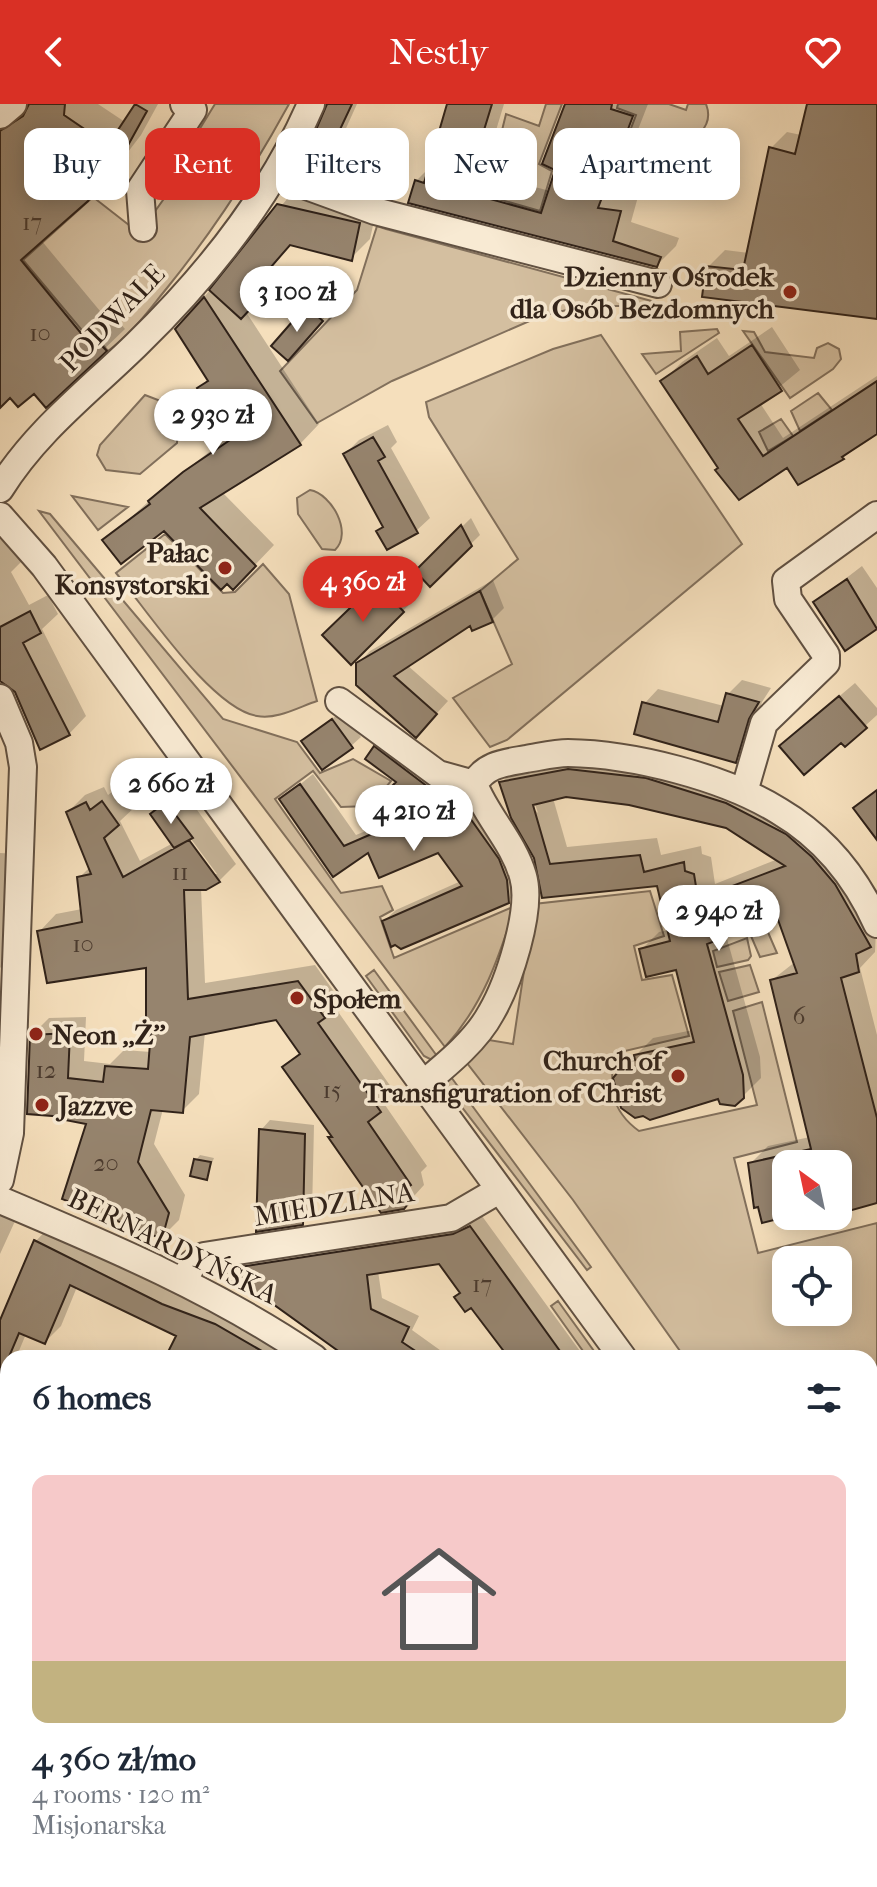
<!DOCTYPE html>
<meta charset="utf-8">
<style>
:root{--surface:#fff;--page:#f6f6f7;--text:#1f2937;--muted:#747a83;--line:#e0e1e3;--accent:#d93025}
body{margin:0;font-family:"IM FELL French Canon",serif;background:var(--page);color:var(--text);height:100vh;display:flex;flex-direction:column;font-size:30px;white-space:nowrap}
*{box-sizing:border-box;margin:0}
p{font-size:26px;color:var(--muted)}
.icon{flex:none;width:44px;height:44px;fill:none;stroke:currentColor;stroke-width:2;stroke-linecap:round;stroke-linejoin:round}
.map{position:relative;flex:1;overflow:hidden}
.panel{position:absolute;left:0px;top:1246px;width:878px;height:538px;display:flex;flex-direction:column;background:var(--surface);border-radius:24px 24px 0 0;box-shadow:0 4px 20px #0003}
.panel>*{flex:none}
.hud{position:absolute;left:24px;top:24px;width:830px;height:72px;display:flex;gap:16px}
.needle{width:52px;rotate:327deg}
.tools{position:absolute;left:772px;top:1046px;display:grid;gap:16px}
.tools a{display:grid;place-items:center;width:80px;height:80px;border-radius:16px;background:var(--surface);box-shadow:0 4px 20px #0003;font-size:40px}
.price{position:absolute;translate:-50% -68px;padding:0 18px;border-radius:28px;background:#fff;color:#222;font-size:26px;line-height:52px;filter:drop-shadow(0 2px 4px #0008)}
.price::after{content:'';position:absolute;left:50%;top:48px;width:24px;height:18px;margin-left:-12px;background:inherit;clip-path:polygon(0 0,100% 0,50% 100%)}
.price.selected{background:var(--accent);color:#fff}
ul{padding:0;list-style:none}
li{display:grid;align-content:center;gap:16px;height:424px;padding:0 32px}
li+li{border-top:2px solid var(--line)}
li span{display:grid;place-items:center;height:248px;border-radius:16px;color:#555}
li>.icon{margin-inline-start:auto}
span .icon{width:144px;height:144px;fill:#fffc;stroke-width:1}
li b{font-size:34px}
h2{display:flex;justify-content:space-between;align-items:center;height:96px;padding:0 32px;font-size:34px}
.pill{padding:0 28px;border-radius:16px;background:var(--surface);box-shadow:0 4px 20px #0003;font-size:28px;line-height:72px}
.pill.selected{background:var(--accent);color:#fff}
header{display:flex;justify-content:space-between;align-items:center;height:104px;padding:0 32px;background:var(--accent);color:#fff;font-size:36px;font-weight:600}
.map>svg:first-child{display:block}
</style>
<header><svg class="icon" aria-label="back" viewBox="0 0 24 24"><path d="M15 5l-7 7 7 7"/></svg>Nestly<svg class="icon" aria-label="heart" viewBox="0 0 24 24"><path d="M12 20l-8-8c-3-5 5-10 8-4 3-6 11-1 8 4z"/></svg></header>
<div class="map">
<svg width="877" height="1783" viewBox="0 0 877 1783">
<rect width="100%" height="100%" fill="#f5dfbc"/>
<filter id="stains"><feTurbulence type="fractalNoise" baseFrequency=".0025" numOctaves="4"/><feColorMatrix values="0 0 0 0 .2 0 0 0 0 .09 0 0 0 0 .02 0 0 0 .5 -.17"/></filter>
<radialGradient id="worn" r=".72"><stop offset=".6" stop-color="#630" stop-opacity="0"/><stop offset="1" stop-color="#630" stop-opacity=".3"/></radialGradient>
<path fill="#d4bfa0" stroke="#82705c" stroke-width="2" fill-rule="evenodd" d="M 215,0 L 289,0 C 253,66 214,126 167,184 C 148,207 132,230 108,247 L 97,234 L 90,236 L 23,156 L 93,93 L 134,125 L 143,124 L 208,33 L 199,26 Z
M 546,0 L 562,0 L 539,60 L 552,67 L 540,107 L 477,89 L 491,71 L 506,10 L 539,22 Z
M 618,0 L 669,0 L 686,6 L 688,0 L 706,0 C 721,39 656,45 640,70 L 617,61 L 636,11 L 617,4 Z
M 377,122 L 386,125 L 670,202 L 584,202 L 541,212 L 392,277 L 317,319 L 280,267 L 357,186 Z
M 717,225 L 719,229 L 656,270 L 642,250 L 681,247 L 680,228 Z
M 743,227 L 754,228 L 765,248 L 814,254 L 817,244 L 828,239 L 839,245 L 841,255 L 833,265 L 790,294 Z
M 601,231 L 742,440 L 507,636 L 490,643 L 453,594 L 512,560 L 480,487 L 518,455 L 429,313 L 426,298 L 553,245 Z
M 818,289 L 832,306 L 800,327 L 791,307 Z
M 145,291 L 171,301 L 178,317 L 177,339 L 140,370 L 106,366 L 97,351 L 100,341 Z
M 781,315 L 793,332 L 768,347 L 759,328 Z
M 310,386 C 332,390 353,429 335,446 L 322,445 L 298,410 L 297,394 Z
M 72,392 L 128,403 L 98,426 Z
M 39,407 L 50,410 L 223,615 L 297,638 L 320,669 L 353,655 L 391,677 L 386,683 L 403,711 L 388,717 L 369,702 L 341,703 L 313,667 L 275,695 L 341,789 L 382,782 L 393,806 L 380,813 L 394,854 L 515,802 C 499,854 483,901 445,943 Z
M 165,430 L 223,489 L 235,488 L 263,460 L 289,490 L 317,597 C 299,603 277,616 257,612 C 211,604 147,506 116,469 Z
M 650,787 L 664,832 L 634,842 L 642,876 L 672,871 L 689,932 L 616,949 C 608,981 610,1006 639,1027 L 757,1001 L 733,907 L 762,898 L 797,1038 L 734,1054 L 758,1149 L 877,1119 L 877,1333 L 870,1340 L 870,1254 L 685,1254 L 573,1096 L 467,959 L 489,936 L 513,940 L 534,800 ZM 786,1156 L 838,1156 L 838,1208 L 786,1208 Z
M 767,826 L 777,849 L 760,853 L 751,832 Z
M 747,834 L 751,852 L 748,856 L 717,863 L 713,847 Z
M 750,861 L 759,888 L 728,897 L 719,868 Z
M 374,866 L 437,952 L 432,956 L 424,952 L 366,872 Z
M 451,973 L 591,1163 L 587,1166 L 448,985 L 446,977 Z
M 558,1197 L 599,1254 L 588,1254 L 551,1202 Z
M 0,1386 L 8,1389 L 8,1776 L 247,1776 L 242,1783 L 0,1783 Z
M 877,1395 L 877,1508 L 870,1500 L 870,1402 Z"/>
<path fill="#0003" fill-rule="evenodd" d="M 0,0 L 13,9 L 28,5 L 30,0 L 98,0 L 125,18 L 138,0 L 158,0 L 141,31 L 108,74 L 41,136 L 110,219 L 117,216 L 125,225 L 46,301 L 34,287 L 11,291 L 0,300 Z
M 329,0 L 357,0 L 333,53 L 318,67 Z
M 449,0 L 504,0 L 483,69 L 550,87 L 558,65 L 567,0 L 648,0 L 615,85 L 639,89 L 631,118 L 679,134 L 676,142 L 657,161 L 416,77 L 430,63 Z
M 808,0 L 877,0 L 877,213 L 708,163 L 725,146 L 749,149 L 771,44 L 787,28 L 801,31 Z
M 365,52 L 382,59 L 370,86 L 360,57 Z
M 299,81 L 378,99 L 370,135 L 351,154 L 292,139 L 263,173 L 272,181 L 246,208 L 319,320 L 300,340 L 222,388 L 274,441 L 252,464 L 164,424 L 105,437 L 170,378 L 230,332 L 199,284 L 209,274 L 177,225 Z
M 317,193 L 331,206 L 298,245 L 307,203 Z
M 772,223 L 800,266 L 760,299 L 783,334 L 877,272 L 877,327 L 843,354 L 799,379 L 787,361 L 720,364 L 663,277 L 682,258 L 717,234 L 729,252 Z
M 388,321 L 397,338 L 391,344 L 430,414 L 416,427 L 379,427 L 385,421 L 345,350 L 359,336 Z
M 471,414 L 480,431 L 430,480 L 417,467 Z
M 0,422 L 25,454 L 11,468 L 29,501 L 48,491 L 58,510 L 42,525 L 86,612 L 69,630 L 0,577 Z
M 862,462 L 877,484 L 877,523 L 846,544 L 815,498 Z
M 393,465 L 418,492 L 351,558 L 325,531 Z
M 493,476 L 504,504 L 491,517 L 471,519 L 407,561 L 448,597 L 428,619 L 358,560 L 370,547 Z
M 742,576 L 771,584 L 762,598 L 749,643 L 735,657 L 644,600 L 658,585 L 724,602 L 728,590 Z
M 855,579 L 877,604 L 877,611 L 865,622 L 797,628 Z
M 342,607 L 361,633 L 351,642 L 304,637 Z
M 387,632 L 471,689 L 520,785 L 508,797 L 384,817 L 396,806 L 461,777 L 439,747 L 369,746 L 334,770 L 282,695 L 313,670 L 356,731 L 412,708 L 400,678 L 375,644 Z
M 586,648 L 767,692 L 877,805 L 875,848 L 860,864 L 877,931 L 877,1096 L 838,1108 L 838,1060 L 786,1060 L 786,1111 L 750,1060 L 768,1042 L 810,1033 L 772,876 L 795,858 L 778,810 L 726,831 L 760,953 L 761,974 L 735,1000 L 628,959 L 653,934 L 693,926 L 678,864 L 641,846 L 659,828 L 669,826 L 658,780 L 543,792 L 536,753 L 501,679 L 518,661 ZM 566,690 L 629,699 L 727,722 L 778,755 L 715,780 L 711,753 L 702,750 L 701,742 L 661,751 L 657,734 L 567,743 L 553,694 ZM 532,691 L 538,709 L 532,703 Z
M 120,682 L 135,703 L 120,717 L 140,757 L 173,739 L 153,710 L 182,685 L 236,760 L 219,777 L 201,784 L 205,879 L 315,861 L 340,896 L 334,902 L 396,990 L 385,1001 L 427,1062 L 421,1068 L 424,1081 L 404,1103 L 285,963 L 301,948 L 277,914 L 205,928 L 199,990 L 182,1007 L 163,1005 L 154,1040 L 185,1091 L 179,1116 L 162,1133 L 31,932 L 49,914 L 86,913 L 84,957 L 110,960 L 124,946 L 151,948 L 153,924 L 148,862 L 39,828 L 56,810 L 82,805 L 79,774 L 90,763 L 68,708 L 85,691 L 104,683 L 108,691 ZM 185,727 L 217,770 L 212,770 L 182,729 Z
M 0,749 L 20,750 L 15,849 L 0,864 Z
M 270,1016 L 314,1021 L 312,1109 L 302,1119 L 261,1026 Z
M 200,1051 L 214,1054 L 206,1074 L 196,1056 Z
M 0,1108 L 16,1115 L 0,1150 Z
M 482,1112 L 585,1254 L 502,1254 L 499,1251 L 505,1245 L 440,1158 L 378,1167 L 382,1194 L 419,1212 L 412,1226 L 451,1254 L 354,1254 L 222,1167 L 233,1155 L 467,1119 Z
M 52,1120 L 309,1254 L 167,1254 L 179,1232 L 77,1183 L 61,1222 L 45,1238 L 26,1230 L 16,1254 L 8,1254 L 8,1321 L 0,1317 L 0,1221 L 36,1137 Z
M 870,1625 L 877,1633 L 877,1687 L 870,1694 Z
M 877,1739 L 877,1773 L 867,1783 L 834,1783 L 841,1776 L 870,1776 L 870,1746 Z
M 283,1776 L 330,1776 L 324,1783 L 277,1783 Z
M 476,1776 L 488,1776 L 493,1783 L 466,1783 Z
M 615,1776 L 662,1776 L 666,1783 L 608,1783 Z
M 755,1776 L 785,1776 L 778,1783 L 748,1783 Z"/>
<path fill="#96846e" stroke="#302219" stroke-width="2" fill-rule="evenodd" d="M 29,0 L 65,0 L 64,11 L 108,41 L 135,0 L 147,7 L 121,54 L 117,52 L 88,97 L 21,156 L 89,239 L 96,236 L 107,247 L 46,304 L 34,290 L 18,303 L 10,294 L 0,304 L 0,27 L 23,12 Z
M 327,0 L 352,0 L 319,70 L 300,63 Z
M 447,0 L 492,0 L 465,88 L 541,109 L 555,66 L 542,60 L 565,0 L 612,0 L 611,5 L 633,12 L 598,104 L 621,107 L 613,137 L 661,153 L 657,163 L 408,99 L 415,76 L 424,79 Z
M 807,0 L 877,0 L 877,215 L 702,193 L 706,162 L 743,166 L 769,43 L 795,50 Z
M 359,56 L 379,63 L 371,88 L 350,81 Z
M 277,100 L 360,119 L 352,157 L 290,141 L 245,193 L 254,201 L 241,215 L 209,186 Z
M 204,193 L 301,341 L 200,404 L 256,462 L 233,486 L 227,480 L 221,486 L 164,427 L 121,460 L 102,436 L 150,400 L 148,397 L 183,368 L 230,336 L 197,284 L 208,277 L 175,225 Z
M 306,202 L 323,217 L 288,257 L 271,242 Z
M 752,241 L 782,287 L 738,315 L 763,352 L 877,277 L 877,330 L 842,353 L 844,355 L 798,381 L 787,364 L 739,396 L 715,366 L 718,364 L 660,277 L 697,252 L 708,270 Z
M 373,333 L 385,353 L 378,357 L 418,429 L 387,446 L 376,427 L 383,423 L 343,350 Z
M 461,421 L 472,442 L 430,483 L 415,467 Z
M 847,475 L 877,525 L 845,547 L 813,498 Z
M 377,478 L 404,508 L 351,561 L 322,531 Z
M 480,487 L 493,518 L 472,527 L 470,522 L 394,572 L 437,610 L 416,634 L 356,581 L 356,559 Z
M 30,507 L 41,529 L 23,539 L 70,631 L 40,646 L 15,588 L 0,577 L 0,523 Z
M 726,589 L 759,598 L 749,615 L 736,659 L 634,630 L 642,598 L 718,618 Z
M 839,592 L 867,624 L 845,643 L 841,639 L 804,671 L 779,642 Z
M 332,615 L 353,644 L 322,666 L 301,637 Z
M 374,642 L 428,683 L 460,700 L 499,755 L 507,776 L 509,799 L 401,845 L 395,841 L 391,843 L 382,817 L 462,782 L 438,749 L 379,774 L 368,749 L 333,773 L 279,695 L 300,680 L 344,742 L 413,712 L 391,683 L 396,678 L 365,655 Z
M 568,665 L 646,674 L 726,699 L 786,730 L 812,753 L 835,780 L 871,843 L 856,850 L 859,868 L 841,874 L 877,1014 L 877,1099 L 838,1110 L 838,1060 L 786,1060 L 786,1113 L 762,1119 L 758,1103 L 754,1104 L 748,1059 L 811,1045 L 770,876 L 797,869 L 777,813 L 707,840 L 743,971 L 744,994 L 735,1002 L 720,1000 L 718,995 L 650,1016 L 643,1012 L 635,1014 L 621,1004 L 613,974 L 626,958 L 635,956 L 634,951 L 694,938 L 676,866 L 646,873 L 639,845 L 670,837 L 657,782 L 542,794 L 534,754 L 511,714 L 499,678 ZM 566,693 L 629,701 L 726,724 L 785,762 L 698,795 L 694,770 L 685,767 L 684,758 L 644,768 L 640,751 L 550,760 L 533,701 Z
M 877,686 L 877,736 L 853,704 Z
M 102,697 L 119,721 L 104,734 L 123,773 L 189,736 L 220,778 L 206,786 L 184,786 L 188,895 L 298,877 L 325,914 L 318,919 L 381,1008 L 368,1018 L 411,1081 L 404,1086 L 408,1100 L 404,1105 L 381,1109 L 328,1033 L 332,1033 L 282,963 L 300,950 L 276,916 L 190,933 L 183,1009 L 151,1006 L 138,1058 L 169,1109 L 162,1135 L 62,1095 L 86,1020 L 65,1016 L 65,1013 L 27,1010 L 30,931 L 70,929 L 68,974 L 103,978 L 105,962 L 148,965 L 151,926 L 146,926 L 146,864 L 47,879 L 37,827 L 82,818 L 77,773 L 91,770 L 66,708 L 86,698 L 90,706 Z
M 166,698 L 193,734 L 174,744 L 150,710 Z
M 259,1025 L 305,1030 L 303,1121 L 256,1128 Z
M 194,1055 L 211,1058 L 207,1076 L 190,1072 Z
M 470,1122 L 565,1254 L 509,1254 L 471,1204 L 465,1208 L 454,1193 L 460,1189 L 439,1160 L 367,1171 L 371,1205 L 409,1223 L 402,1238 L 426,1254 L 348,1254 L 263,1193 L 260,1197 L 220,1171 L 220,1166 L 453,1130 Z
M 34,1136 L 162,1200 L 215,1220 L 274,1254 L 165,1254 L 176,1232 L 70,1181 L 45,1240 L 19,1229 L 0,1274 L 0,1216 Z"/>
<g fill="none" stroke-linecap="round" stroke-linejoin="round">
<defs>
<path id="minor" d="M 0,11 L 13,0
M 276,71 L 375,107 L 658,180
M 143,124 L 140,86 L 193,6 L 184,0
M 0,385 C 36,327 89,287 137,240 C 208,171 272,90 311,0
M 0,412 L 44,462 L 623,1254
M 0,594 L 19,639 L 23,663 L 10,1029 L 0,1076
M 339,597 L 438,670 L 474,680
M 744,688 L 764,619 L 826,559 L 826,551 L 788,495 L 786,477 L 877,411
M 422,981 C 446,961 476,937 491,909 C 508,880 533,806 523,772 C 513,737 486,712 474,680 C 486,660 504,659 526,655 C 539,653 555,649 568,649 C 633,650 724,673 779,707 C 823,733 856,773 877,820
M 0,1096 C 109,1142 216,1187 314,1254
M 184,1177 L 193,1159 L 204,1152 L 451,1114 L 499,1086
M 870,1365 L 877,1358
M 870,1581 L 877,1590
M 514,1776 L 518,1783
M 348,1783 L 353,1776"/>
</defs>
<use href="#minor" stroke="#615142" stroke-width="30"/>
<use href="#minor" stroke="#f8ead3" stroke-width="26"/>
</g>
<g fill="#8f2418" stroke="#f8ead3" stroke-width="3">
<circle cx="790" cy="188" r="8"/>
<circle cx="225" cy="464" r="8"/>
<circle cx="297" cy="894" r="8"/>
<circle cx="36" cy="930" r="8"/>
<circle cx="678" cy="972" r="8"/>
<circle cx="42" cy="1001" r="8"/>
</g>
<g text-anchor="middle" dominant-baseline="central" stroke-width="7" stroke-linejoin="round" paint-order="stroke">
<g font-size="24" fill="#4a3a2e">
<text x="32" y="118">17</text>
<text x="40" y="229">10</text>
<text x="180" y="768">11</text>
<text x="83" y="840">10</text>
<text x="799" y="912">6</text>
<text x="46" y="966">12</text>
<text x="332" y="986">15</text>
<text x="106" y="1059">20</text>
<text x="482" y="1180">17</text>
</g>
<g font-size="28" font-weight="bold" fill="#302219" stroke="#f8ead3" text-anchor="end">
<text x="774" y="172">Dzienny Ośrodek<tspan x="774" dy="32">dla Osób Bezdomnych</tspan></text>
<text x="209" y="448">Pałac<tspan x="209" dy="32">Konsystorski</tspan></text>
<text x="313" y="894" text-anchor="start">Społem</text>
<text x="52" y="930" text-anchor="start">Neon ,,Ż''</text>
<text x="662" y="956">Church of<tspan x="662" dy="32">Transfiguration of Christ</tspan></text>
<text x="58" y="1001" text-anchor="start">Jazzve</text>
</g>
<g font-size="28" fill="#302219" stroke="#f8ead3">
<text transform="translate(112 214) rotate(-46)">PODWALE</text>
<text transform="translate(334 1100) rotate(-9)">MIEDZIANA</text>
<text transform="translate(173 1142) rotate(26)">BERNARDYŃSKA</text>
</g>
</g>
<rect width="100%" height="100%" filter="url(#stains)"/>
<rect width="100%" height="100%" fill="url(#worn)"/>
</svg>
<div class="tools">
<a><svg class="needle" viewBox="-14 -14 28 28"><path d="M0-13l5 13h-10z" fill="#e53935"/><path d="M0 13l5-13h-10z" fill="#747a83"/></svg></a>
<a><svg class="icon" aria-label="locate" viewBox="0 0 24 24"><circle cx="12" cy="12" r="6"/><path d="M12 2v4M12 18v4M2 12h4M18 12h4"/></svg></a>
</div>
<b class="price" style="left:297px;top:230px">3 100 zł</b>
<b class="price" style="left:213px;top:353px">2 930 zł</b>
<b class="price selected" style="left:363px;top:520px">4 360 zł</b>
<b class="price" style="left:171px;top:722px">2 660 zł</b>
<b class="price" style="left:414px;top:749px">4 210 zł</b>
<b class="price" style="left:719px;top:849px">2 940 zł</b>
<div class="hud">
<a class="pill">Buy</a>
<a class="pill selected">Rent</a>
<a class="pill">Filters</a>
<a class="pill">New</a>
<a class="pill">Apartment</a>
</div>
<section class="panel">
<h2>6 homes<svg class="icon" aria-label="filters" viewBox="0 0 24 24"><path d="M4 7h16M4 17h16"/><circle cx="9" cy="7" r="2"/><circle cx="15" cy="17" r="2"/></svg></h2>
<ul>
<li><span style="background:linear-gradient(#f6c9c9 75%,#c2b280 0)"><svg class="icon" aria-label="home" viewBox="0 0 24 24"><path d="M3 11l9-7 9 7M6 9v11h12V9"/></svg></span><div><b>4 360 zł/mo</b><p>4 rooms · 120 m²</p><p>Misjonarska</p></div></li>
</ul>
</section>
</div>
